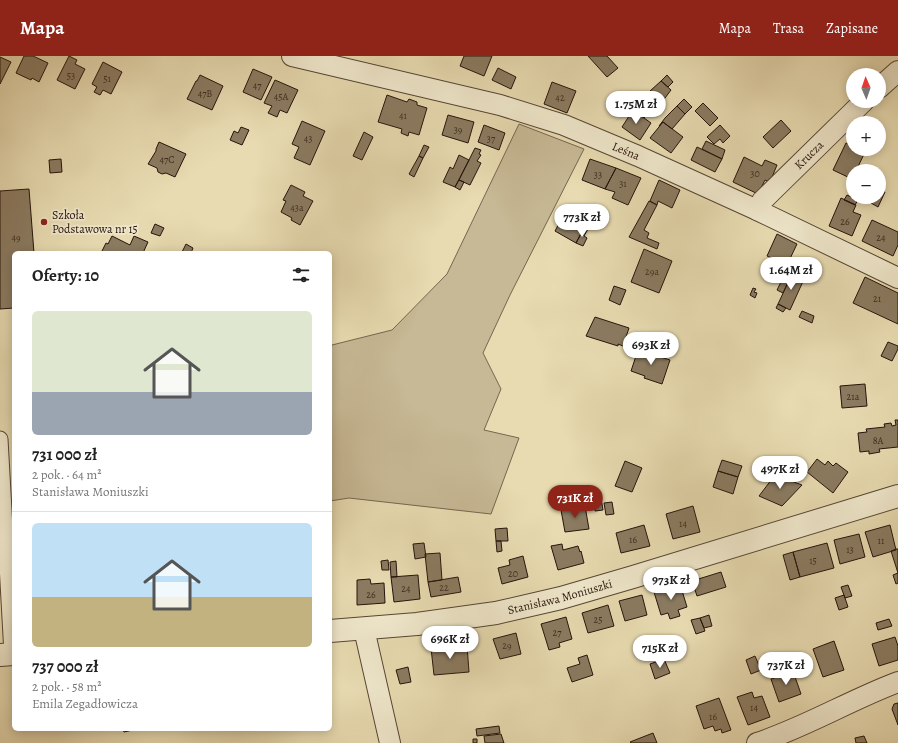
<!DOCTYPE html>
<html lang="pl">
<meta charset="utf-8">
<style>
:root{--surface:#fff;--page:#f6f6f6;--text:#222;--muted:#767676;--line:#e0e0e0;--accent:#8f2418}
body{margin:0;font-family:Alegreya,serif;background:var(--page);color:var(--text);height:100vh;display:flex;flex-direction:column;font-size:15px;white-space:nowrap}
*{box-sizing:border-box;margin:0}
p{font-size:13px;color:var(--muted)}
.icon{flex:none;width:22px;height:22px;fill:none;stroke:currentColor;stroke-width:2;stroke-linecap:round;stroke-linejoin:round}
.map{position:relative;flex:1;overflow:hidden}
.panel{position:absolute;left:12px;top:195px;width:320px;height:480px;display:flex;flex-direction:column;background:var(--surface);border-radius:6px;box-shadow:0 2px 10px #0003}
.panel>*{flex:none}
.needle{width:26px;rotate:358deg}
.controls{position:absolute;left:846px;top:12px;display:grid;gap:8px}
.controls a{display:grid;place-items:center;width:40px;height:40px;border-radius:50%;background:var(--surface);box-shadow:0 2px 10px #0003;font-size:20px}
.price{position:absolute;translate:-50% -34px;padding:0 9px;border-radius:14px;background:#fff;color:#222;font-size:13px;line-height:26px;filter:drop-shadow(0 1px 2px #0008)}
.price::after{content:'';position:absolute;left:50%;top:24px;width:12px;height:9px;margin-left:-6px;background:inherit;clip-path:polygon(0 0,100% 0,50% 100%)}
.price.selected{background:var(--accent);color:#fff}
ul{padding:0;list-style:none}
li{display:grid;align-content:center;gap:8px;height:212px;padding:0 20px}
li+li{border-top:1px solid var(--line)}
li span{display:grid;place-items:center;height:124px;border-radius:6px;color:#555}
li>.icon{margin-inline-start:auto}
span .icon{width:72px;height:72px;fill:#fffc;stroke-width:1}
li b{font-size:17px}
h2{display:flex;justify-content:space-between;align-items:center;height:48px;padding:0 20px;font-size:17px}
header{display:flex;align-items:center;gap:24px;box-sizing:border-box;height:56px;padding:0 20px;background:var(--accent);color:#fff}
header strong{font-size:19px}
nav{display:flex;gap:22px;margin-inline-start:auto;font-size:14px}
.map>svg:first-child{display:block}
</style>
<header>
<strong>Mapa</strong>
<nav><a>Mapa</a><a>Trasa</a><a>Zapisane</a></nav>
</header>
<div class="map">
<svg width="898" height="687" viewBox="0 0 898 687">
<rect width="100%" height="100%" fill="#e8dbb1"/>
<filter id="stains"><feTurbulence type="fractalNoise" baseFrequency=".005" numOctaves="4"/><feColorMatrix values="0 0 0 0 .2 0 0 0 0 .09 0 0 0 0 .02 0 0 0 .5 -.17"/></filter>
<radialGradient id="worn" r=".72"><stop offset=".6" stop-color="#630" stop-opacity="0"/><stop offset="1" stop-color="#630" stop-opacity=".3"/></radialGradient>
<path fill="#c7b995" stroke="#766650" d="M 519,68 L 584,93 L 510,239 L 483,297 L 501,333 L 484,374 L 519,382 L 491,458 L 349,442 L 330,445 L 330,293 L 332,289 L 392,274 L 447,218 Z"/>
<path fill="#8b7b61" stroke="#26140b" d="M 24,0 L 33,0 L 48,7 L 39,26 L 32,22 L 31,24 L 16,17 Z
M 69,0 L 77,4 L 75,8 L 85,13 L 75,33 L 57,24 Z
M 464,0 L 492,0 L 484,20 L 460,10 Z
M 588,0 L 607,0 L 618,12 L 607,21 Z
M 0,1 L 11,6 L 0,28 Z
M 103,6 L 122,16 L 111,38 L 103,34 L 100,39 L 94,36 L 97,31 L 92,28 Z
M 498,12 L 516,21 L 511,33 L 492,24 Z
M 253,13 L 272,21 L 261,44 L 243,36 Z
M 200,19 L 223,30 L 212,54 L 187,43 L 196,25 L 197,25 Z
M 667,19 L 673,26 L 668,31 L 661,25 Z
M 275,24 L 298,34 L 287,57 L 280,54 L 277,61 L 268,57 L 272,50 L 264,47 Z
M 661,25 L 671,34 L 662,46 L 659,43 L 644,62 L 633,54 L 631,57 L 630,57 L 638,46 Z
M 552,26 L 576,35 L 567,57 L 544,48 Z
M 387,39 L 407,46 L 409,43 L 417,46 L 417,49 L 427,52 L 419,79 L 409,76 L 408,80 L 401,77 L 402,73 L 378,66 Z
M 684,43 L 692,51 L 685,58 L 677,50 Z
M 703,47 L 718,62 L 710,70 L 695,55 Z
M 677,50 L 685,58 L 672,73 L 663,66 L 659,70 L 665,62 Z
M 633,54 L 651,67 L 640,84 L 622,71 Z
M 448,59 L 474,66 L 468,87 L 442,79 Z
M 781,64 L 791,75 L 773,92 L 763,81 Z
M 302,65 L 325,75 L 310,109 L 294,102 L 299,91 L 292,88 Z
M 663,66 L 683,81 L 671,97 L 650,82 Z
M 484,69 L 505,77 L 499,94 L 478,86 Z
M 720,69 L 730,80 L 723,87 L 720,83 L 714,88 L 707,81 Z
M 241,71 L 249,74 L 242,89 L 230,84 L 234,75 L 238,77 Z
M 364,76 L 373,81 L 362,104 L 353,100 Z
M 706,85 L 725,94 L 722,103 L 702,93 Z
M 159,86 L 186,98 L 175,121 L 166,117 L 162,118 L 158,116 L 157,112 L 148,108 L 156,95 L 156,93 Z
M 846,87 L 853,90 L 853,93 L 858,93 L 865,96 L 856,115 L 853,115 L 852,123 L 833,114 Z
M 424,89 L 429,91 L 423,102 L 419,100 Z
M 697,91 L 722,103 L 715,116 L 691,104 Z
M 475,92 L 481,94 L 479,98 L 481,99 L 477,105 L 481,107 L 470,129 L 459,124 Z
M 459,99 L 469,104 L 455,131 L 443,126 L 450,111 L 453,113 Z
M 419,100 L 423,102 L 414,121 L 409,118 Z
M 744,101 L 762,110 L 765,104 L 777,109 L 770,126 L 765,124 L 758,138 L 733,126 Z
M 61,103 L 62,116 L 50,117 L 49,104 Z
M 590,103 L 616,112 L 605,133 L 582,124 Z
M 616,112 L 641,122 L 628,149 L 612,142 L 615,136 L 605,133 Z
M 459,124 L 464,126 L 460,134 L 455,131 Z
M 659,124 L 680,134 L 672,152 L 658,145 L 657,149 L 650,145 Z
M 291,129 L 305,136 L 303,140 L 313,145 L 300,169 L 291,164 L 292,162 L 281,156 L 286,145 L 283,144 Z
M 29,133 L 34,197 L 14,197 L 14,252 L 0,253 L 0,135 Z
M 879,133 L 885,136 L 878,151 L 871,147 L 874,141 L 879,141 Z
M 847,139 L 858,144 L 855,149 L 844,144 Z
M 841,142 L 856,149 L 853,156 L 861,159 L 852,180 L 829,170 Z
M 649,145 L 657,149 L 644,174 L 649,177 L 647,182 L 659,187 L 657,193 L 629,181 Z
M 566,156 L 582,164 L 583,162 L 588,165 L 584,172 L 564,161 Z
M 563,160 L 584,172 L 576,187 L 555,175 Z
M 872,164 L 898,176 L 898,189 L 893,200 L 862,185 Z
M 155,168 L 164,172 L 160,180 L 151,177 Z
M 584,172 L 588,173 L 584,180 L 587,182 L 583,190 L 576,187 Z
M 777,178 L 797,188 L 787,209 L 767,200 Z
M 112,180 L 130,189 L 134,180 L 148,186 L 143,197 L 101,197 L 106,187 L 108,188 Z
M 186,188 L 193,192 L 191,197 L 182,196 Z
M 644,193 L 672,205 L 659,237 L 631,226 Z
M 793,216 L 805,221 L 790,254 L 778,248 Z
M 865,221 L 898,237 L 898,268 L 853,247 Z
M 782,224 L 788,226 L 783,237 L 777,234 Z
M 614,230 L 626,234 L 620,249 L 609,244 Z
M 753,232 L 756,233 L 754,236 L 757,237 L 755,242 L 750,239 Z
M 778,248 L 786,252 L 783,256 L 776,252 Z
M 802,255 L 814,260 L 812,267 L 799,261 Z
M 595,261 L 629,272 L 623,290 L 618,288 L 618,290 L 586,280 Z
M 647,280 L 652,281 L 650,286 L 645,284 Z
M 888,286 L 898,290 L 898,293 L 892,305 L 881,300 Z
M 638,294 L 644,296 L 645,294 L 655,297 L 654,299 L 670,304 L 662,328 L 644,322 L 645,320 L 631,315 Z
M 865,328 L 867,350 L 842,352 L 840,330 Z
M 895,364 L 898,364 L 898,391 L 879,393 L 880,396 L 869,398 L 869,395 L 860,396 L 858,377 L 867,376 L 866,373 L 885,371 L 884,368 L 891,367 L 892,370 L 896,369 Z
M 817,403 L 825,409 L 828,405 L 833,410 L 836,407 L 848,416 L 833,437 L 807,416 Z
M 722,404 L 742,410 L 738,421 L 718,415 Z
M 625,405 L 642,412 L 632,436 L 615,430 Z
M 766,408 L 777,412 L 775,419 L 761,414 L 762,411 L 765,412 Z
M 777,412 L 788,415 L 786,422 L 775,419 Z
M 718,415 L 738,421 L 733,438 L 713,431 Z
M 775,419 L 802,429 L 782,450 L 759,440 Z
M 601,442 L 603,454 L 595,455 L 593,443 Z
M 612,446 L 614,458 L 606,459 L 604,447 Z
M 585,450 L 589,473 L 565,476 L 561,454 Z
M 693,450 L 700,476 L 673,483 L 666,458 Z
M 644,469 L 650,490 L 621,497 L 616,477 Z
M 890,469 L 896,494 L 873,501 L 865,476 Z
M 507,472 L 508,485 L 496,485 L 495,473 Z
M 859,478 L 865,501 L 840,508 L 834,484 Z
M 496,485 L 501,485 L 502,495 L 497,496 Z
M 424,487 L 426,501 L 415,503 L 413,488 Z
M 827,487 L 834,512 L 800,521 L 793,496 Z
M 562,488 L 563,494 L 578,490 L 580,496 L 581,495 L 584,507 L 558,514 L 551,490 Z
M 896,493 L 898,493 L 898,517 L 891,495 Z
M 793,496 L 800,521 L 790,524 L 783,499 Z
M 440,497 L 442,524 L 428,526 L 425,498 Z
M 523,500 L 528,521 L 502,528 L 498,512 L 510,509 L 509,504 Z
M 388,504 L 389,514 L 382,514 L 381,505 Z
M 396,505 L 397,521 L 391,521 L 390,506 Z
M 721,516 L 726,531 L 697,540 L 692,525 Z
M 898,517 L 898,527 L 896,528 L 893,519 Z
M 418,519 L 420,543 L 394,546 L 391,521 Z
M 458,521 L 461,536 L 431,541 L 428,526 Z
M 370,523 L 371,528 L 384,527 L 385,547 L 357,549 L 357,524 Z
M 680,528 L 687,551 L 678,554 L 680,560 L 670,563 L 668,557 L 661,559 L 654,536 Z
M 848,529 L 852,540 L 845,542 L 841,531 Z
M 642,539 L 647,559 L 625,565 L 619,545 Z
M 844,539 L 848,551 L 839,554 L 835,542 Z
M 608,549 L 614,570 L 588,577 L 582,557 Z
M 709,559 L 712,570 L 704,572 L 700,562 Z
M 566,561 L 572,583 L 559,587 L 560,591 L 549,594 L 541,568 Z
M 700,562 L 705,575 L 696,578 L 691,564 Z
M 889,563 L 892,570 L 878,574 L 876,567 Z
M 516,577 L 521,598 L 500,603 L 493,583 Z
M 895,581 L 898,590 L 898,604 L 879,610 L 872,588 Z
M 834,585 L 844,614 L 823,621 L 813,593 Z
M 467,589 L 469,616 L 434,619 L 431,592 Z
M 587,599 L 593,619 L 572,626 L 567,612 L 580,608 L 578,602 Z
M 755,600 L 761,614 L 751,618 L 746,604 Z
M 664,603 L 670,617 L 655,623 L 650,608 Z
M 408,611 L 411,626 L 400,628 L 396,614 Z
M 793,615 L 801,638 L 779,646 L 771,623 Z
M 752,636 L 754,642 L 762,640 L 770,661 L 748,669 L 737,641 Z
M 719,642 L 731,674 L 722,677 L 721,673 L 715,675 L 713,670 L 704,673 L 696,650 Z
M 898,647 L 898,669 L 892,653 L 894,648 Z
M 499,670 L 500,677 L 477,680 L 476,673 Z
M 123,673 L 137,673 L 124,676 Z
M 653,677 L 657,687 L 631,687 L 630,686 Z
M 501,678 L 504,687 L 485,687 L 484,680 Z
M 864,680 L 867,687 L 856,687 L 855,682 Z
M 473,683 L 477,683 L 477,687 L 473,687 Z"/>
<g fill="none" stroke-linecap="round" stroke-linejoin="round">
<defs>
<path id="pedestrian" d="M 0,383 L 12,598"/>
<g id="minor">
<path id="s1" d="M 292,0 L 500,49 L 564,69 L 638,100 L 757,154 L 898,222"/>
<path d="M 879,32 L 898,15"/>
<path id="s2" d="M 757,154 L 762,145 L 864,45"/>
<path d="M 364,573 L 390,687"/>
<path d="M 757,687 C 806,671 850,644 898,626"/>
</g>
<g id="tertiary">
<path id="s3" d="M 330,575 L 417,568 L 496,557 L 561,542 L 633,521 L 898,440"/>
<path d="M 0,599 L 14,598"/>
</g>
</defs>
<use href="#pedestrian" stroke="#564634" stroke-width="17"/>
<use href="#minor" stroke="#564634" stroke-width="22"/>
<use href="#tertiary" stroke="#564634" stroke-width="24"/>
<use href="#pedestrian" stroke="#f0e8cc" stroke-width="15"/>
<use href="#minor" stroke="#f0e8cc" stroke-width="20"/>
<use href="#tertiary" stroke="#f0e8cc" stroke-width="22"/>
</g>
<circle fill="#8f2418" stroke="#f0e8cc" stroke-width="1.5" cx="44" cy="166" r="4"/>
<g text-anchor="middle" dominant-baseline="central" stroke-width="3.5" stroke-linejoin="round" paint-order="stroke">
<g font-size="10" fill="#3f2e20">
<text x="71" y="19">53</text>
<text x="107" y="22">51</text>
<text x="257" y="29">47</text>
<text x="205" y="37">47B</text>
<text x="281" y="40">45A</text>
<text x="560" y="41">42</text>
<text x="403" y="59">41</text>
<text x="458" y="73">39</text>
<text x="308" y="82">43</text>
<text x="491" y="82">37</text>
<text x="167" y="103">47C</text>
<text x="755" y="117">30</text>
<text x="598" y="118">33</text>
<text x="623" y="127">31</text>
<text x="297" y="151">43a</text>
<text x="845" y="165">26</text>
<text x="16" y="181">49</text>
<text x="881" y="181">24</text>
<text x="652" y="215">29a</text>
<text x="877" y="242">21</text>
<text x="853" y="340">21a</text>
<text x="878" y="384">8A</text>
<text x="683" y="467">14</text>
<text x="633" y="483">16</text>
<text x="881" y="484">11</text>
<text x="850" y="493">13</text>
<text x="813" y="504">15</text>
<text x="513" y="517">20</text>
<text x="444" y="531">22</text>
<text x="406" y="532">24</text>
<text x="371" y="538">26</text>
<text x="598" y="563">25</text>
<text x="557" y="576">27</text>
<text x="507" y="589">29</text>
<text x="754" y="651">14</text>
<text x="713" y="660">16</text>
</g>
<g font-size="12" fill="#26140b" stroke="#f0e8cc">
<text stroke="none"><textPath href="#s1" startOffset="348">Leśna</textPath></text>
<text stroke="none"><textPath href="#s2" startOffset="76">Krucza</textPath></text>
<text stroke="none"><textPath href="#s3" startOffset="233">Stanisława Moniuszki</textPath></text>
</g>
<g font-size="12" fill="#26140b" stroke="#f0e8cc" text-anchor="start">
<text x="52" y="159">Szkoła<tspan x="52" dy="14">Podstawowa nr 15</tspan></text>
</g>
</g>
<rect width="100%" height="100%" filter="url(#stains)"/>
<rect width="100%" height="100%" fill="url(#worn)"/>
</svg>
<div class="controls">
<a><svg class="needle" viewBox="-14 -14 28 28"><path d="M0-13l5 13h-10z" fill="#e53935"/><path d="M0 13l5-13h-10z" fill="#767676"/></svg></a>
<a>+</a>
<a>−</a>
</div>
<b class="price" style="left:636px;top:69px">1.75M zł</b>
<b class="price" style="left:582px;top:182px">773K zł</b>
<b class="price" style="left:791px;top:235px">1.64M zł</b>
<b class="price" style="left:651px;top:310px">693K zł</b>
<b class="price" style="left:780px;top:434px">497K zł</b>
<b class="price selected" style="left:575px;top:463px">731K zł</b>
<b class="price" style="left:671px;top:545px">973K zł</b>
<b class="price" style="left:450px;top:604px">696K zł</b>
<b class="price" style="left:660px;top:613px">715K zł</b>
<b class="price" style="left:786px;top:630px">737K zł</b>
<section class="panel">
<h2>Oferty: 10<svg class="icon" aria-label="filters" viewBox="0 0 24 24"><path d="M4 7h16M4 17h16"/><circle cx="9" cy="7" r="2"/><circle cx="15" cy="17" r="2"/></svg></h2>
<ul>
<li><span style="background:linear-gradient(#dfe7d0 65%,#9aa5b1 0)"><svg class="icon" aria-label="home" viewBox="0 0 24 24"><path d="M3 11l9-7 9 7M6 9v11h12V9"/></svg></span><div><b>731 000 zł</b><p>2 pok. · 64 m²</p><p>Stanisława Moniuszki</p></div></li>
<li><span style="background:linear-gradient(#bfe0f5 60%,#c2b280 0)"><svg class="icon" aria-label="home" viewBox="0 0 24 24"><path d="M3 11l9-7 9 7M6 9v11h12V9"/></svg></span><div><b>737 000 zł</b><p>2 pok. · 58 m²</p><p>Emila Zegadłowicza</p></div></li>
</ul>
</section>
</div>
